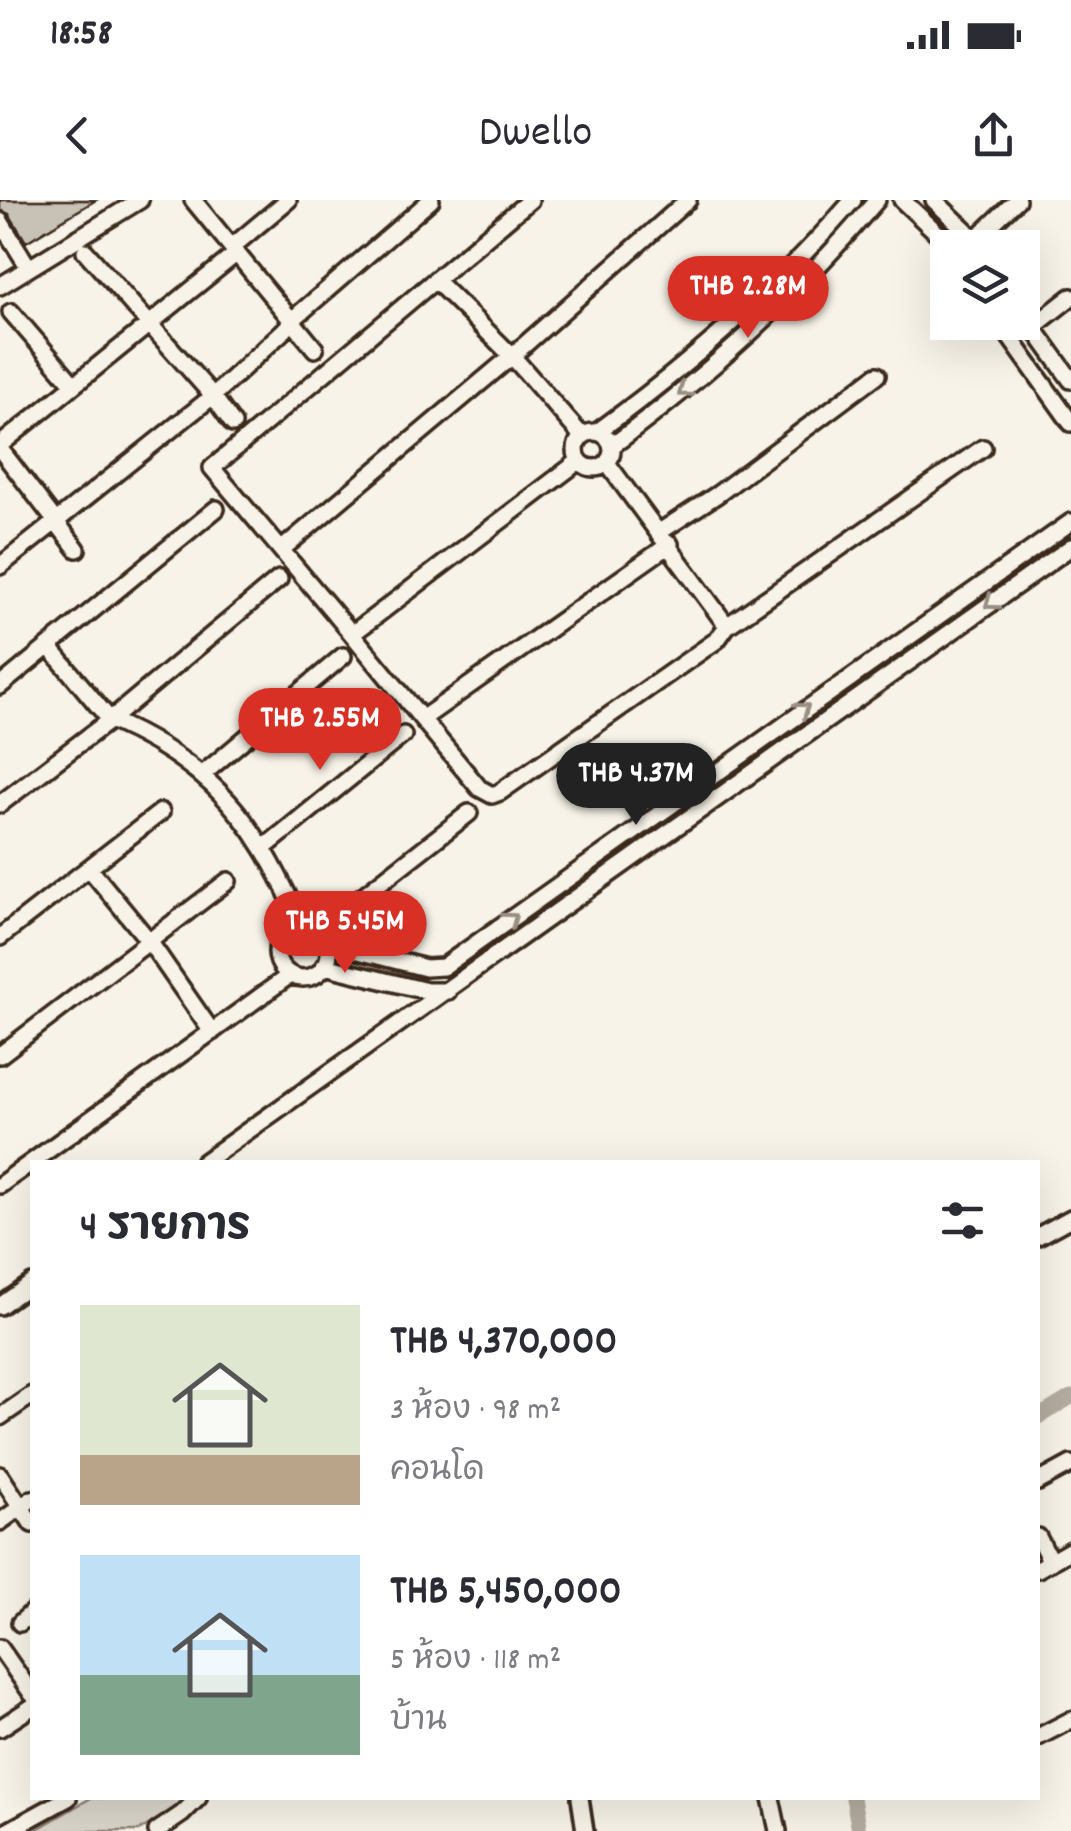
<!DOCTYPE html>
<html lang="th">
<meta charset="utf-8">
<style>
:root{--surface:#fff;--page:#f7f7f7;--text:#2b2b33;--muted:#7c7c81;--accent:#d93025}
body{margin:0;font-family:Dekko,"Playpen Sans Thai",sans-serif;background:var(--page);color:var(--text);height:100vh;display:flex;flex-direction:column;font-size:38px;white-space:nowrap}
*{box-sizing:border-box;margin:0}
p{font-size:32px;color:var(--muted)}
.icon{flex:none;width:55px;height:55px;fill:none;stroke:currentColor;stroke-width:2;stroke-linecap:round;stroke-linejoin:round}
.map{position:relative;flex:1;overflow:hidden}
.drawer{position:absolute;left:30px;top:960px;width:1010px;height:640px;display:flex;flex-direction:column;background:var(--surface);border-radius:0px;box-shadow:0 10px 40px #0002}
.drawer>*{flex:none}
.fabs{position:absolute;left:930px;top:30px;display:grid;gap:20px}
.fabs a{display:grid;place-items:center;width:110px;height:110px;border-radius:0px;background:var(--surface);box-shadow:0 10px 40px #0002;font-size:50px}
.price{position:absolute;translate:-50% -85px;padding:0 22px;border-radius:35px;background:var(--accent);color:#fff;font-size:32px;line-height:65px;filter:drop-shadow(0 2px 5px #0008)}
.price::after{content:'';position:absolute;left:50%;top:60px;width:30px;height:22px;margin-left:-15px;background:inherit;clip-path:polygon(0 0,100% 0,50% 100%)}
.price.selected{background:#222;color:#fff}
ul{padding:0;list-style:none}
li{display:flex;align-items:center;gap:30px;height:250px;padding:0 50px}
li span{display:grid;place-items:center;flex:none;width:280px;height:200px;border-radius:0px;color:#555}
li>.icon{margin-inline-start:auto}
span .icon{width:120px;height:120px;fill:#fffc;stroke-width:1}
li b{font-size:42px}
h2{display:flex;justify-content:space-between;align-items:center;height:120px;padding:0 50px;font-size:42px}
.status{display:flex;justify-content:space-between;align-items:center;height:70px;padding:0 50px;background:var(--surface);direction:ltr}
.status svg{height:28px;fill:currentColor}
header{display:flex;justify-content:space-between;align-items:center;height:130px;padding:0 50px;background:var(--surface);font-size:45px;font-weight:600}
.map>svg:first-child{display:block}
</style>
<div class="status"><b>18:58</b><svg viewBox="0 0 49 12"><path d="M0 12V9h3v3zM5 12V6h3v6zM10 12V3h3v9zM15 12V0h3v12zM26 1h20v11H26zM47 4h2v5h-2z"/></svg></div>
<header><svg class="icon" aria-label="back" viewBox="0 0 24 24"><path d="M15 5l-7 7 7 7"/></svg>Dwello<svg class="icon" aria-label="share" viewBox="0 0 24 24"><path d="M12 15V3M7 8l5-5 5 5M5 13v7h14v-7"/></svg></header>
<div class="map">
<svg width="1071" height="1631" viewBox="0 0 1071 1631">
<rect width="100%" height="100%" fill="#f7f3e8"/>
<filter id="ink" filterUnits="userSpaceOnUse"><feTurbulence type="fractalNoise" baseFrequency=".01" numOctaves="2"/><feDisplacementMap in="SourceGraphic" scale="20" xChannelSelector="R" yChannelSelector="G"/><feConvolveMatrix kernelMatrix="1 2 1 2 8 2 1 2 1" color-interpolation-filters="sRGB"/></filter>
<g filter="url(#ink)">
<path fill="#dbd6cb" stroke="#8b8074" stroke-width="2.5" d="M 91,1598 L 190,1598 L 139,1631 L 34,1631 Z"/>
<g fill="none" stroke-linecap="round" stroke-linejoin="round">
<path stroke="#b4aca0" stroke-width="15" d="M 1038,1217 L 1071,1197
M 853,1598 L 859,1631"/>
</g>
<path fill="#c8c1b6" stroke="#3b2a1e" stroke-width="2.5" d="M 0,0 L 96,0 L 26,42 L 9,14 L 0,10 Z"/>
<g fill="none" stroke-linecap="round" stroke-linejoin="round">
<defs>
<path id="minor" d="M 193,0 L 315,149
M 902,0 L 953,48
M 934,0 L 984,48
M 0,21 L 29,68
M 976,39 L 1017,0
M 232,47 L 288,0
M 85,51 L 213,196 L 233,224
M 435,80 L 512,156 L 582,236
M 0,86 L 140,0
M 11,112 L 74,185
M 1022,112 L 1071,180
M 292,120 L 431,0
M 999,122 L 1071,223
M 1033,127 L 1071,97
M576 250a18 18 0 1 1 36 0a18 18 0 1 1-36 0Z
M 597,232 C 692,163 776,89 853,0
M 0,245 L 237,53
M 612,246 C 714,170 795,97 877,0
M 0,249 L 77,349
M 579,261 L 352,434 L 479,588 L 492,595 L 500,592 L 717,440 L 727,426
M 607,263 L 727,426 L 983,248
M 661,331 L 718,294 L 877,175
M 281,350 L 512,156 L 688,0
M 0,366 L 213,196 L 294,121
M 352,434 L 212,268 L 530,0
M 50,448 L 110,520 L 279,379
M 0,486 L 216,309
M 422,519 L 670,344
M 203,574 L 343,456
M 0,604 L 110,520 C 211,563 261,626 301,726
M 265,647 L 403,535
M 89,668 L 149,741 L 212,832
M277 752a26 26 0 1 1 52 0a26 26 0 1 1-52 0Z
M 318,731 L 469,613
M 0,737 L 161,612
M 327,743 L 426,768 L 443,767 L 1071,322
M 324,766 L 427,791 L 448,791
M 0,855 L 228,681
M 204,962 L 1071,347
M 0,985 L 290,775
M 1038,1036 L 1071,1018
M 0,1106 L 32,1083
M 0,1217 L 32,1195
M 0,1275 L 32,1324
M 1038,1282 L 1071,1264
M 0,1322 L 32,1299
M 1038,1337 L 1051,1362
M 1038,1369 L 1071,1350
M 20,1423 L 32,1412
M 0,1448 L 32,1494
M 0,1528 L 32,1507
M 1038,1537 L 1071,1520
M 580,1598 L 585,1631
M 771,1598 L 778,1631
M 8,1631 L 68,1598
M 157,1631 L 182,1614 L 198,1598"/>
</defs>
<use href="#minor" stroke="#3b2a1e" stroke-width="22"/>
<use href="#minor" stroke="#f7f3e8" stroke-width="15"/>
</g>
<defs><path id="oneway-chevron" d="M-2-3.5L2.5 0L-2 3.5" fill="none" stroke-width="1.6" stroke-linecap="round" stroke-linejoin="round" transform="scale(2.5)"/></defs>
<g stroke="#998e83">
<use href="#oneway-chevron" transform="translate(684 191) rotate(142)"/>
<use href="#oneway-chevron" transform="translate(991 403) rotate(144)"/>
<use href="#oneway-chevron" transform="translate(803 509) rotate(-36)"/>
<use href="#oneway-chevron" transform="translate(511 719) rotate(-36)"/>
</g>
</g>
</svg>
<div class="fabs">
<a><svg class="icon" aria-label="layers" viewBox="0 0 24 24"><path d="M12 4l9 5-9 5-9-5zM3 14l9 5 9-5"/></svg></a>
</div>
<b class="price" style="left:748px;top:141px">THB 2.28M</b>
<b class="price" style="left:320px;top:573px">THB 2.55M</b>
<b class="price selected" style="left:636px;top:628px">THB 4.37M</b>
<b class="price" style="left:345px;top:776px">THB 5.45M</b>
<section class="drawer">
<h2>4 รายการ<svg class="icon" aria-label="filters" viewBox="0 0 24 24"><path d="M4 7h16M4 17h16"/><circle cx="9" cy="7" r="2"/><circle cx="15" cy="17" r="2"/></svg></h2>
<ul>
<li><span style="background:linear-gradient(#dfe7d0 75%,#b9a48a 0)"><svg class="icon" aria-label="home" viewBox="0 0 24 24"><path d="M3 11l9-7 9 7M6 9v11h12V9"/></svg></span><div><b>THB 4,370,000</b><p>3 ห้อง · 98 m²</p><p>คอนโด</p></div></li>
<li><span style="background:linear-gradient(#bfe0f5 60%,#7fa58c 0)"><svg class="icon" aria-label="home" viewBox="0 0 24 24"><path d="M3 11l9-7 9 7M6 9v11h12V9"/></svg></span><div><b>THB 5,450,000</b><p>5 ห้อง · 118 m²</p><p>บ้าน</p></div></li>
</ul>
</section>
</div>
